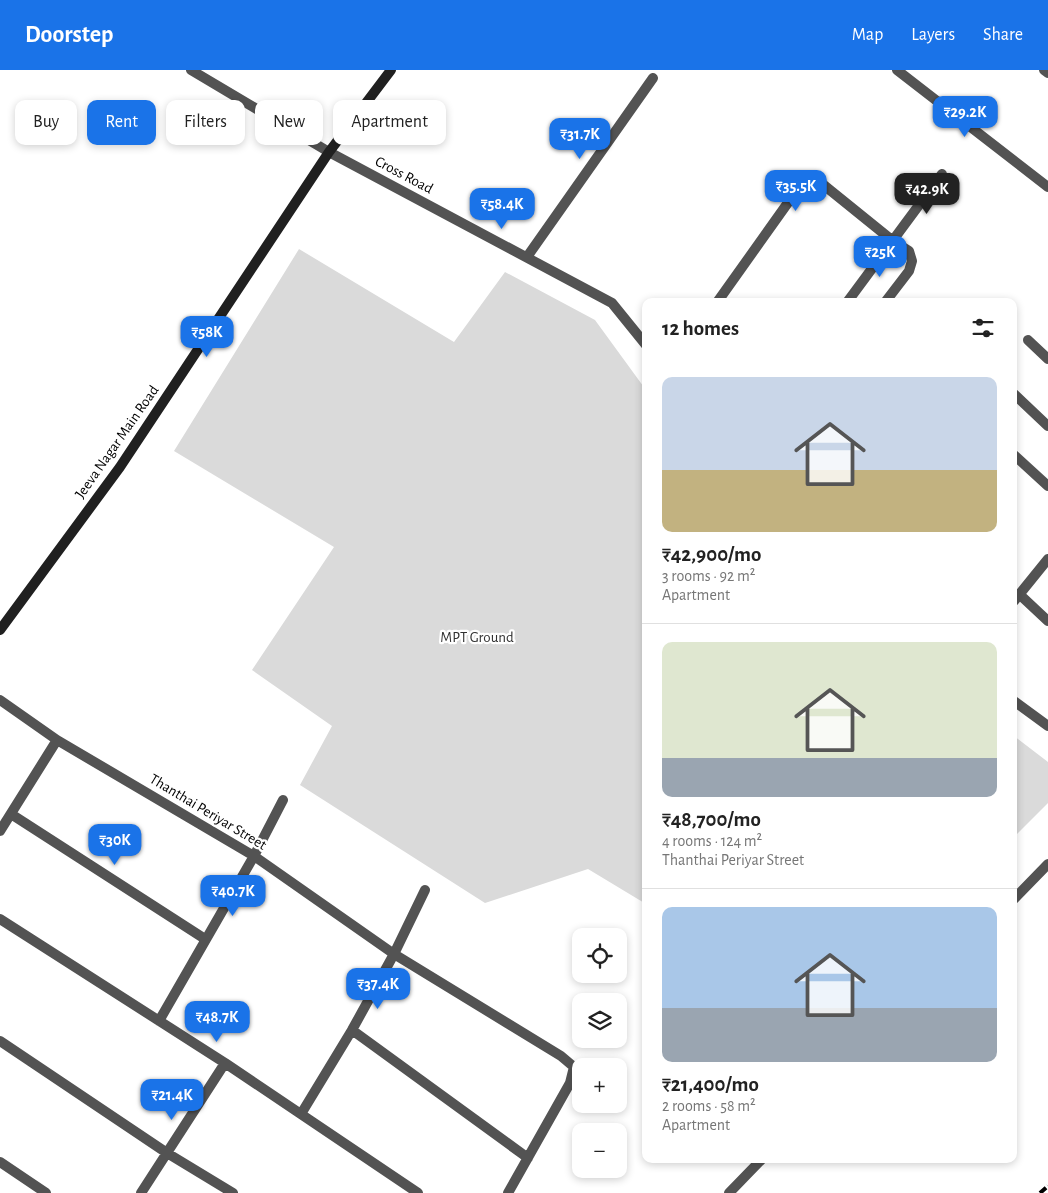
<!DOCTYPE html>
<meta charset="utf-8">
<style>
:root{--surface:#fff;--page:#f6f6f6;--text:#222;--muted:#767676;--line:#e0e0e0;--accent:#1a73e8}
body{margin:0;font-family:"Alegreya Sans",sans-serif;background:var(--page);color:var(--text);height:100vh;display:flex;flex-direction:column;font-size:19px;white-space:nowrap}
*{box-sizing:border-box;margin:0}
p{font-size:16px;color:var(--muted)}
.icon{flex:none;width:28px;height:28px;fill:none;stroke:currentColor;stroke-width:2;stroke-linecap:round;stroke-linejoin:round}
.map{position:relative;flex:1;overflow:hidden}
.panel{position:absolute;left:642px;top:228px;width:375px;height:865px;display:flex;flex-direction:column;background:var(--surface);border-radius:10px;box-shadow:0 2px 8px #0003}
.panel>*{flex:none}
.hud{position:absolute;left:15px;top:30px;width:475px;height:45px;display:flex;gap:10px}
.controls{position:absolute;left:572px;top:858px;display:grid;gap:10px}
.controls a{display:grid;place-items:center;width:55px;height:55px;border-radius:10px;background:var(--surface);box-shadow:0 2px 8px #0003;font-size:25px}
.price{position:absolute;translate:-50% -42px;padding:0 11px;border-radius:10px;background:var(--accent);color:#fff;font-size:16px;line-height:32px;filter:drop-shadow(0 1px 2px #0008)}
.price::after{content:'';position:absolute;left:50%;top:30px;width:15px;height:11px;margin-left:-8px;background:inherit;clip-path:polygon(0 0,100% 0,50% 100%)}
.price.on{background:#222;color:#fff}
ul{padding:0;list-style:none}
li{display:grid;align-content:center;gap:10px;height:265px;padding:0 20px}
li+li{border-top:1px solid var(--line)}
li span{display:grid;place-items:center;height:155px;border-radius:10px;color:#555}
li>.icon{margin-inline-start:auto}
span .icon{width:90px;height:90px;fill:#fffc;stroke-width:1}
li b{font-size:21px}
h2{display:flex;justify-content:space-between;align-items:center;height:60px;padding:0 20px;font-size:21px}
.chip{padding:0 18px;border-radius:10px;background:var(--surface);box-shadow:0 2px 8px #0003;font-size:18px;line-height:45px}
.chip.on{background:var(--accent);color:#fff}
header{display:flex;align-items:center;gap:30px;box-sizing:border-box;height:70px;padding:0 25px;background:var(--accent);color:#fff}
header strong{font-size:24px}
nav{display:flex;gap:28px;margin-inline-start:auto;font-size:18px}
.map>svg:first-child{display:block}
</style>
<header>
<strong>Doorstep</strong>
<nav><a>Map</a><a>Layers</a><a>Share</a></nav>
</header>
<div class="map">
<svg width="1048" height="1123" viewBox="0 0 1048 1123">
<rect width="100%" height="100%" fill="#fff"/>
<path fill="#dadada" d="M 299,179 L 454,272 L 505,202 L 595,250 L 646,320 L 646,834 L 588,799 L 485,833 L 300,715 L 332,656 L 252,600 L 334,477 L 174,381 Z
M 1014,666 L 1048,692 L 1048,733 L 1014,767 Z"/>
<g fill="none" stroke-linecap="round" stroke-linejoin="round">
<path stroke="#535353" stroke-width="10" d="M 191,0 L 329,82 L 612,233 L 646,275
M 897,0 L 1048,117
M 1044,0 L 1048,3
M 527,187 L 653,8
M 718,231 L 802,113 L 809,111 L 820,112 L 893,171 L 909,181 L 912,191 L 909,201 L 886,231
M 848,231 L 942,104
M 1028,270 L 1048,289
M 1014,324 L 1048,356
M 1014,385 L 1048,416
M 1019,524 L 1048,551
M 1014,531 L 1048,489
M 0,630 L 57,670 L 254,786 L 394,884 L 561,986 L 574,997 L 570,1013 L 508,1123
M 1014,631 L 1048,656
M 11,744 L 205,869
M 0,761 L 57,670
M 1014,829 L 1048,794
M 0,849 L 225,993 L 418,1123
M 159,951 L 254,786 L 283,730
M 352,960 L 528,1088
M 0,971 L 167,1083 L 233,1123
M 301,1044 L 352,960 L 394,884 L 425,820
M 0,1092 L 46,1123
M 141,1123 L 225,993
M 729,1123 L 762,1089"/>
<path stroke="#202020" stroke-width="10" d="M 0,560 L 120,397 L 329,82 L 391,0"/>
<path stroke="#000" stroke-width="4" stroke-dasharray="8 2.5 1 2.5" stroke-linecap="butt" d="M 1040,1123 L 1048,1116"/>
</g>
<g text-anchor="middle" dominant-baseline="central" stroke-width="4.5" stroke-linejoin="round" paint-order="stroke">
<g font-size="15" fill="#000" stroke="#fff">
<text transform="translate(404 105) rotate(28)">Cross Road</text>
<text transform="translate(117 372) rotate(-55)">Jeeva Nagar Main Road</text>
<text transform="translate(208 742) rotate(31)">Thanthai Periyar Street</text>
</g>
<g font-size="15" fill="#313131" stroke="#fff">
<text x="477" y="567">MPT Ground</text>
</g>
</g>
</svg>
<div class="controls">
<a><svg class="icon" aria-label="locate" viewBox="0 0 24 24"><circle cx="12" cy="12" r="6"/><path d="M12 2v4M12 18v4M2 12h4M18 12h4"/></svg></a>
<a><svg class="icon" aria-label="layers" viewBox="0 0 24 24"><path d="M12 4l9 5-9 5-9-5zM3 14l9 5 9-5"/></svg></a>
<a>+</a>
<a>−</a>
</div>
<b class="price" style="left:965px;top:68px">₹29.2K</b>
<b class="price" style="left:580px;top:90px">₹31.7K</b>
<b class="price" style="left:796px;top:142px">₹35.5K</b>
<b class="price on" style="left:927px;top:145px">₹42.9K</b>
<b class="price" style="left:502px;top:160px">₹58.4K</b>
<b class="price" style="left:880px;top:208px">₹25K</b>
<b class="price" style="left:207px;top:288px">₹58K</b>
<b class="price" style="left:115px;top:796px">₹30K</b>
<b class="price" style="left:233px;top:847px">₹40.7K</b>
<b class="price" style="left:378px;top:940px">₹37.4K</b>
<b class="price" style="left:217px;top:973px">₹48.7K</b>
<b class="price" style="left:172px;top:1051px">₹21.4K</b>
<div class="hud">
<a class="chip">Buy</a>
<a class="chip on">Rent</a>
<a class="chip">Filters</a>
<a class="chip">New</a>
<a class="chip">Apartment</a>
</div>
<section class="panel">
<h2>12 homes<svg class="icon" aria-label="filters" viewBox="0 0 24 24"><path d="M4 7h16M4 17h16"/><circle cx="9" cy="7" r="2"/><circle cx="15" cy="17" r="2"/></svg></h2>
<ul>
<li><span style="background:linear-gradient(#c9d6e8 60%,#c2b280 0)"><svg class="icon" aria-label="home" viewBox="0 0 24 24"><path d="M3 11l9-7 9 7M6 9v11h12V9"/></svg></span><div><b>₹42,900/mo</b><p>3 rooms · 92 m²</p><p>Apartment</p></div></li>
<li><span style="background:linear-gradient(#dfe7d0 75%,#9aa5b1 0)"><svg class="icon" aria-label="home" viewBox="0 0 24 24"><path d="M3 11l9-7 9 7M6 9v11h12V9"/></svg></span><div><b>₹48,700/mo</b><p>4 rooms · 124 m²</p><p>Thanthai Periyar Street</p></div></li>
<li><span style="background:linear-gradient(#a9c7e8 65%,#9aa5b1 0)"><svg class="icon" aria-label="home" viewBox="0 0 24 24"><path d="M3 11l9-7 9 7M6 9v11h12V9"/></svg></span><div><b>₹21,400/mo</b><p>2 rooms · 58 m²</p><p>Apartment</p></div></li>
</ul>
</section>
</div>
